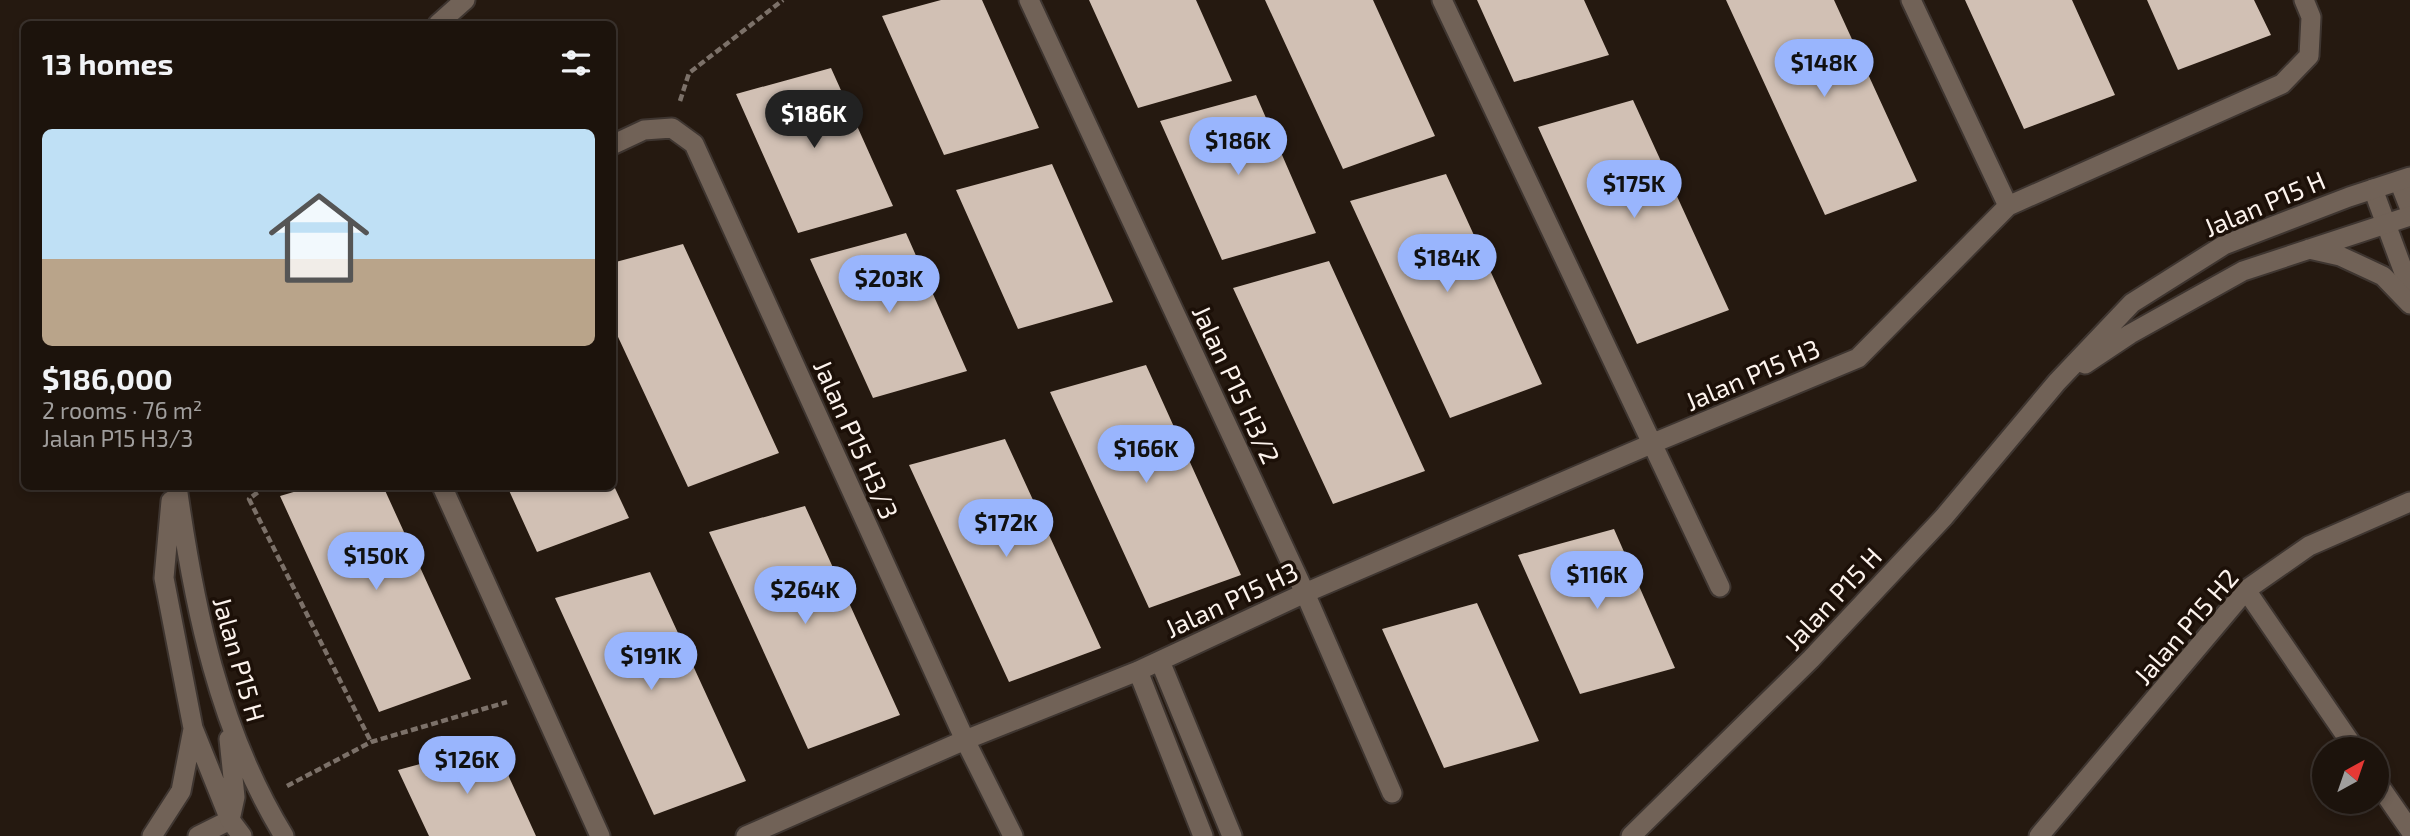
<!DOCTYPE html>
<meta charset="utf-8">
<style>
:root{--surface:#1c130c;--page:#29201a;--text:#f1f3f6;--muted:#a09e9d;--line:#3a322d;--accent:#99b5fd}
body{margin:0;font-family:"Exo 2",sans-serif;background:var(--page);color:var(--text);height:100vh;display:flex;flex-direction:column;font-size:26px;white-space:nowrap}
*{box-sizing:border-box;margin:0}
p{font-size:23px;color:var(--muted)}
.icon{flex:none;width:38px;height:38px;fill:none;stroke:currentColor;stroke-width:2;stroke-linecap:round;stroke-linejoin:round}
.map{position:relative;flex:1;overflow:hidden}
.details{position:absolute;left:21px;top:21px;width:595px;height:469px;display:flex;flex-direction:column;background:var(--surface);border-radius:10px;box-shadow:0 4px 10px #0003,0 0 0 2px var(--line)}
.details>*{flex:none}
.needle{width:46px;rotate:40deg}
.buttons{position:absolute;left:2312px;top:737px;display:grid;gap:14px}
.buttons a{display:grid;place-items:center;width:77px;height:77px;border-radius:50%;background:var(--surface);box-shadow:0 4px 10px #0003,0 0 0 2px var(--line);font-size:35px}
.price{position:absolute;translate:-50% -60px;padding:0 16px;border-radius:24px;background:var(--accent);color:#111;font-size:23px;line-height:46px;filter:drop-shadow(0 2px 4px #0008)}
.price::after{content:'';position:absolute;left:50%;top:42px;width:21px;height:16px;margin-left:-10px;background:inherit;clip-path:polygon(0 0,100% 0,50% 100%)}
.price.on{background:#222;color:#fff}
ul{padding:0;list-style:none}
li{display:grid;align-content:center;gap:14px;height:371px;padding:0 21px}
li span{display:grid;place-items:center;height:217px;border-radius:10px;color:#555}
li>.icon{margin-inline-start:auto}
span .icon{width:126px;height:126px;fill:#fffc;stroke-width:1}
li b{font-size:30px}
h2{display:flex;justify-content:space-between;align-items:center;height:84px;padding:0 21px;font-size:30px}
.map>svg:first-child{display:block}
</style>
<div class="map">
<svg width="2410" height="836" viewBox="0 0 2410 836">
<rect width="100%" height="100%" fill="#251910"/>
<path fill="#d1c0b4" d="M 941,0 L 982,0 L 1039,128 L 944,155 L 882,16 Z
M 1089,0 L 1196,0 L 1232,81 L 1138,108 Z
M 1265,0 L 1373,0 L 1435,136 L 1343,169 Z
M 1477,0 L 1584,0 L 1609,55 L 1514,82 Z
M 1726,0 L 1834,0 L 1917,181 L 1825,215 Z
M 1965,0 L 2072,0 L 2115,95 L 2024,129 Z
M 2147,0 L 2254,0 L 2271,35 L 2178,70 Z
M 831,68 L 893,206 L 798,233 L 736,94 Z
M 1256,95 L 1316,233 L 1222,260 L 1160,121 Z
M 1633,100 L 1729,310 L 1637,344 L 1538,127 Z
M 1052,164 L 1113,302 L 1018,329 L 956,190 Z
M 1446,174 L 1542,384 L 1450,418 L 1350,201 Z
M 906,233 L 967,371 L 873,398 L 810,259 Z
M 683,244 L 779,453 L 688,487 L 612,324 L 612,263 Z
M 1329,261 L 1425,471 L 1333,504 L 1233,288 Z
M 1146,365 L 1241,575 L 1149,608 L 1050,392 Z
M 1005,439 L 1101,648 L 1009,682 L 909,465 Z
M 314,486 L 383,486 L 471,679 L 379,712 L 280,496 Z
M 507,486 L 614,486 L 629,518 L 537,552 Z
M 805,506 L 900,715 L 808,749 L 709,532 Z
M 1614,529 L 1675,668 L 1580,694 L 1518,555 Z
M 650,572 L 746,781 L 654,815 L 555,598 Z
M 1477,603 L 1539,741 L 1444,768 L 1382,629 Z
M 494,744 L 536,836 L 429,836 L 398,770 Z"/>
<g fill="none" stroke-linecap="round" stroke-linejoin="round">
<defs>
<path id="minor" d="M 1029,0 L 1305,593 L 1392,793
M 1442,0 L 1720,587
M 1911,0 L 2008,206
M 612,145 L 644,130 L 672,128 L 694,144 L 965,740 L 1013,836
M 2399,181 L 2410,209
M 2373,189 L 2410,289
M 442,486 L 600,836
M 2246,590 L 2355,749
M 1160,661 L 1232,836
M 1138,671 L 1203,836
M 2376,781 L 2410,830
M 198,836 L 230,820
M 746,836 L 965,740 L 1138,671 L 1305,593 L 1651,444 L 1858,358 L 2008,206 L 2282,84 L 2309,56 L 2311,17 L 2304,0
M 2039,836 L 2246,590 L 2309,546 L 2410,502"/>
<path id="tertiary" d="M 438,24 L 465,0
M 2309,249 L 2340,256 L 2383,276 L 2410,304
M 2085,364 L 2130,334 L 2243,271 L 2410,216
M 177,486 C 194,608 219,730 284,836
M 171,501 L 164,578 L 193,728 L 230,820 L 242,836
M 229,739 L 235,797 L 230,820
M 152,836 L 181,791 L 193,729
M 1631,836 L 1811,659 L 1944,517 L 2057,382 L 2132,303 L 2224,245 L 2349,197 L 2410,177"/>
</defs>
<use href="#minor" stroke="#3e3530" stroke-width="23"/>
<use href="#tertiary" stroke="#3e3530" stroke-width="23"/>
<path stroke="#7c7169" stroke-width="4.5" stroke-dasharray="7 3.5" stroke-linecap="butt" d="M 680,101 L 689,73 L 783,0
M 266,486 L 249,499 L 371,742
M 287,786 L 371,742 L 507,702"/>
<use href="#minor" stroke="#716257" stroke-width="19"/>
<use href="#tertiary" stroke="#716257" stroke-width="19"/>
</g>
<g text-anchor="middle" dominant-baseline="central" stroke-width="7" stroke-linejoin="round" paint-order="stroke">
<g font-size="26" fill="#fcf3ed" stroke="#1c1008">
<text transform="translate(2264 203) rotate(-23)">Jalan P15 H</text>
<text transform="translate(1752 374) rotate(-23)">Jalan P15 H3</text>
<text transform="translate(1237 384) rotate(65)">Jalan P15 H3/2</text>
<text transform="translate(857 439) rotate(66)">Jalan P15 H3/3</text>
<text transform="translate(1832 598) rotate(-47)">Jalan P15 H</text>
<text transform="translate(1231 599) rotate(-25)">Jalan P15 H3</text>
<text transform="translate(2185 626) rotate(-49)">Jalan P15 H2</text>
<text transform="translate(240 659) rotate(74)">Jalan P15 H</text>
</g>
</g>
</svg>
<div class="buttons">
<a><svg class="needle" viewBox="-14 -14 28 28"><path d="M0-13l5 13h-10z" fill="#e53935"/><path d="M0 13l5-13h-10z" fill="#a09e9d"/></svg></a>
</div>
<b class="price" style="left:1824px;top:99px">$148K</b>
<b class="price on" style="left:814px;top:150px">$186K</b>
<b class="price" style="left:1238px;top:177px">$186K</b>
<b class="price" style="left:1634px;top:220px">$175K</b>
<b class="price" style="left:1447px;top:294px">$184K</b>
<b class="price" style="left:889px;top:315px">$203K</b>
<b class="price" style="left:1146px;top:485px">$166K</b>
<b class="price" style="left:1006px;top:559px">$172K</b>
<b class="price" style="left:376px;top:592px">$150K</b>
<b class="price" style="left:1597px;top:611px">$116K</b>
<b class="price" style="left:805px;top:626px">$264K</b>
<b class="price" style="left:651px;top:692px">$191K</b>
<b class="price" style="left:467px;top:796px">$126K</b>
<section class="details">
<h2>13 homes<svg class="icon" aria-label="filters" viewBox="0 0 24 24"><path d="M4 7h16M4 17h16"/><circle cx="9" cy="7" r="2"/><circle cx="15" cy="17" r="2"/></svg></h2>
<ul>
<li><span style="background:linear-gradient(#bfe0f5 60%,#b9a48a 0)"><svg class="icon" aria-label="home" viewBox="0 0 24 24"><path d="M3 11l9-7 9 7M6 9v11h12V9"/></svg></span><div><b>$186,000</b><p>2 rooms · 76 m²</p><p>Jalan P15 H3/3</p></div></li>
</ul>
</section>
</div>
